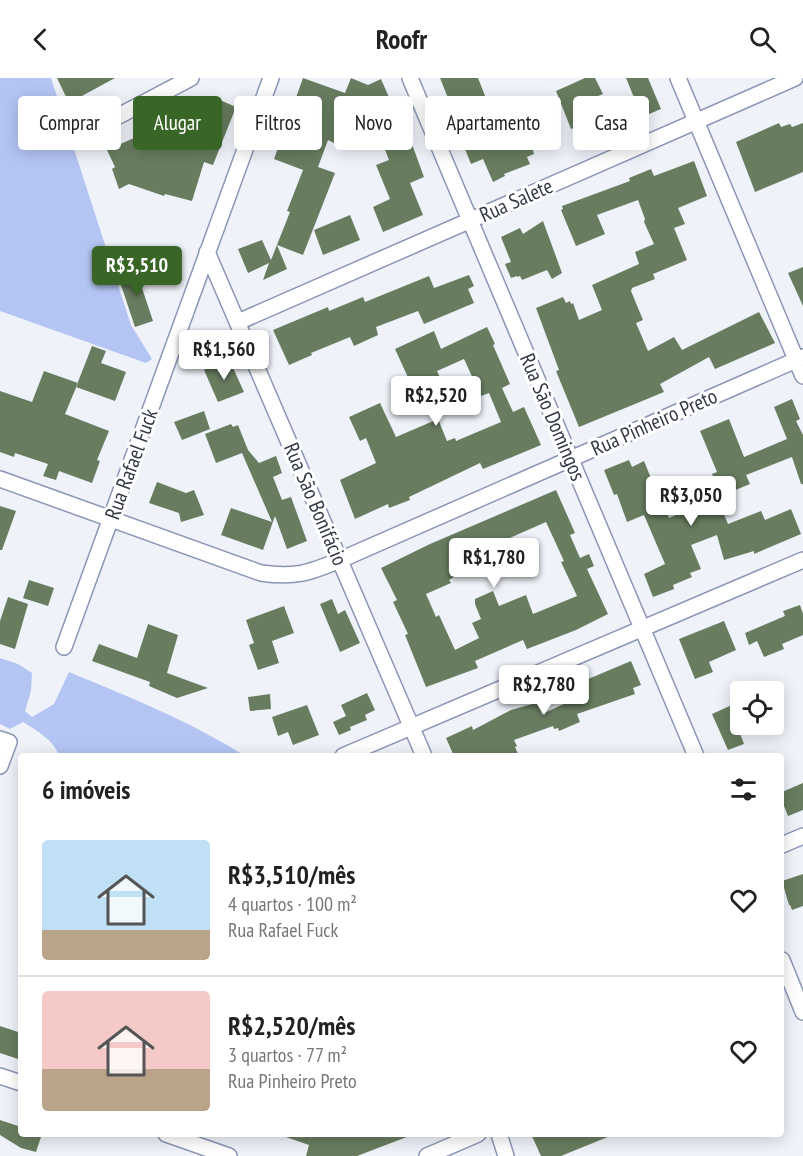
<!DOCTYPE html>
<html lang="pt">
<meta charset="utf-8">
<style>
:root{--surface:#fff;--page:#f2f2f2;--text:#222;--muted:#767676;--line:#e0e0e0;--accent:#396626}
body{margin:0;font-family:"PT Sans Narrow",sans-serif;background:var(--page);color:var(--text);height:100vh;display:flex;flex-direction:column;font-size:22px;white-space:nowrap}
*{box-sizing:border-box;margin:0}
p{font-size:20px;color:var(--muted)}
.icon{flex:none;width:33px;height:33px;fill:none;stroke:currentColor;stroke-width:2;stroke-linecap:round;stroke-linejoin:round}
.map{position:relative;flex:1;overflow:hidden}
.details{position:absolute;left:18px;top:675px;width:766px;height:384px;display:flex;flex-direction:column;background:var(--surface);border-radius:6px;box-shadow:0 3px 15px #0003}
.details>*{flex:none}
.guide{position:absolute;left:18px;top:18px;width:768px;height:54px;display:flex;gap:12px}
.fabs{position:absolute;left:730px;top:603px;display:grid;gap:12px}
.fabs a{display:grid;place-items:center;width:54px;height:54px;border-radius:6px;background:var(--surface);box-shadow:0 3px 15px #0003;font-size:30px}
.price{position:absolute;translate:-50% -51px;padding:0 14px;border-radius:6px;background:#fff;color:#222;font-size:20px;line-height:39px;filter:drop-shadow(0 2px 3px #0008)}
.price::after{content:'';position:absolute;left:50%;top:36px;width:18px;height:14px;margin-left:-9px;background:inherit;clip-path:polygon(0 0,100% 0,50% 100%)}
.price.current{background:var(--accent);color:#fff}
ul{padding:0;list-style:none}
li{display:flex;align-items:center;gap:18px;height:150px;padding:0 24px}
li+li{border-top:2px solid var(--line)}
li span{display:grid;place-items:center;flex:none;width:168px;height:120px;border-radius:6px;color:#555}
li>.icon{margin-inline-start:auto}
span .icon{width:72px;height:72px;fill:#fffc;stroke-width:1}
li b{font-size:26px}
h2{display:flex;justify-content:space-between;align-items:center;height:72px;padding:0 24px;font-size:26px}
.chip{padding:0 21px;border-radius:6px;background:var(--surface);box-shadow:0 3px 15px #0003;font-size:21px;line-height:54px}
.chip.current{background:var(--accent);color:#fff}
header{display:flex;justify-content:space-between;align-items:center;height:78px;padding:0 24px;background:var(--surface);font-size:27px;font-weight:800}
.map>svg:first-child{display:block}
</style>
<header><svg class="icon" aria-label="back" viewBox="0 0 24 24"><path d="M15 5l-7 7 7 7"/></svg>Roofr<svg class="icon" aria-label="search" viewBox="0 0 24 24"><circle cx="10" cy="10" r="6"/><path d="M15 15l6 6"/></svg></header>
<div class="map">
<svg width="803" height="1078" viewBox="0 0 803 1078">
<rect width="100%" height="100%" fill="#eff2f9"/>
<path fill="#b4c5f4" d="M 0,0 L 51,0 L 131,247 L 152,281 L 146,285 L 0,233 Z
M 0,580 L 18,586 L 32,595 L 31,613 L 25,633 L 32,639 L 54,626 L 69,594 C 129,619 190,643 245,678 L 59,678 C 55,663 36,652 23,644 L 10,651 L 0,646 Z"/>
<path fill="#687d60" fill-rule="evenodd" d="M 57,0 L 115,0 L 69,25 Z
M 303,0 L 345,15 L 351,0 L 368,7 L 381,1 L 398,40 L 402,39 L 424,99 L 410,105 L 423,137 L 383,154 L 373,129 L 390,121 L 376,87 L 389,82 L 375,46 L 370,48 L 362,26 L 346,59 L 338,56 L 334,65 L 328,62 L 318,89 L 335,95 L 303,177 L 277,167 L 287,191 L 263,202 L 269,185 L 248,195 L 238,171 L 262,162 L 271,182 L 290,134 L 287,133 L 303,92 L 274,81 Z
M 440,0 L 478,0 L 493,38 L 517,27 L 534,68 L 532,69 L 534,76 L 527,79 L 530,86 L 504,96 L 505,98 L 493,104 L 483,81 L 471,86 L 461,61 L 464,60 Z
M 585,0 L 595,0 L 603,16 L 591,21 L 595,29 L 585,33 L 590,44 L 571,51 L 556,13 Z
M 626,0 L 648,0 L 661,31 L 642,39 Z
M 213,19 L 236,29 L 213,87 L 204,84 L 192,123 L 165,116 L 164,118 L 129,106 L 119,111 L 112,91 L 115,89 L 107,72 L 152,52 L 152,50 Z
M 779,45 L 781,49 L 790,46 L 792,49 L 803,45 L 803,94 L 755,114 L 736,64 Z
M 694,83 L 707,118 L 678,130 L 685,146 L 674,150 L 687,182 L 653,196 L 655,201 L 632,210 L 631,213 L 643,242 L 636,245 L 648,273 L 674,259 L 682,272 L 759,234 L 775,265 L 715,291 L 709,279 L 660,306 L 664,314 L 579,349 L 556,293 L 559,292 L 536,230 L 563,219 L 566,225 L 570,223 L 571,226 L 573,225 L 579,242 L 602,232 L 592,207 L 639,186 L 635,174 L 654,166 L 644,144 L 645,141 L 638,122 L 597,137 L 605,156 L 576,168 L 561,132 L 563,131 L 562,128 L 630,103 L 629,100 L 651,91 L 654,98 Z
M 350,137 L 360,162 L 323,177 L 314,152 Z
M 543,143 L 562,195 L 552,201 L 547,192 L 522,202 L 520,198 L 517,199 L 517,198 L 511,200 L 505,186 L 511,184 L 501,159 L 520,150 L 523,156 Z
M 135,185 L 146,190 L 140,204 L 153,243 L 135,249 L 121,207 L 125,198 L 128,199 Z
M 803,189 L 803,228 L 788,195 Z
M 469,197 L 474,208 L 468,211 L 474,225 L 424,246 L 418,233 L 376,249 L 378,257 L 354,268 L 350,259 L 311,275 L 312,277 L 289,287 L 273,252 L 328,229 L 329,233 L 363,219 L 365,224 L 429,198 L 434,210 Z
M 487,249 L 495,266 L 493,267 L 510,306 L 502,310 L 513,334 L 524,329 L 541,367 L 483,391 L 480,385 L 409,419 L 410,422 L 389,430 L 388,426 L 355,441 L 340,402 L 376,385 L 366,360 L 360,363 L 349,339 L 380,325 L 396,359 L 438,341 L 447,363 L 455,360 L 456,363 L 501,344 L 489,315 L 481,318 L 464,281 L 437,293 L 449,319 L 422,330 L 395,271 L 434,253 L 441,271 Z
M 92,268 L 106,273 L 101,285 L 126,294 L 115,323 L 76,309 Z
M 229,281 L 244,314 L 218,324 L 204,292 Z
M 44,293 L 78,305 L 65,336 L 109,353 L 97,382 L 100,383 L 92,405 L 59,393 L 56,402 L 43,398 L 48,386 L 15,375 L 14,379 L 0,374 L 0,313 L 32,324 Z
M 792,321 L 800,341 L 796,343 L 803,357 L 803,406 L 801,406 L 792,379 L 746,397 L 750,406 L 721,418 L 712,396 L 717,394 L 700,353 L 729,341 L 744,379 L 787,361 L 774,329 Z
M 204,333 L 210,351 L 182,362 L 174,344 Z
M 231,346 L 233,349 L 238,347 L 248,372 L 259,385 L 276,378 L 282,395 L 273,399 L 282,422 L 291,419 L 307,463 L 287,471 L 275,438 L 263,472 L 221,457 L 231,430 L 272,444 L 242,375 L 216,385 L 205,356 Z
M 629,382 L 632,389 L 644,383 L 659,420 L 662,419 L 669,440 L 717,420 L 728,446 L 761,433 L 765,442 L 791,431 L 801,456 L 754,476 L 754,473 L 724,482 L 717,457 L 691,467 L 701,491 L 690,495 L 692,499 L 673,507 L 674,511 L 653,519 L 644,496 L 665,486 L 644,437 L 627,444 L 617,416 L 614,417 L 604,392 Z
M 157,404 L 186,415 L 194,412 L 204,437 L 181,444 L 179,435 L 149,425 Z
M 556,412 L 575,455 L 570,457 L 580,480 L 589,476 L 594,488 L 587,491 L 608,536 L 576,552 L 527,571 L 523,562 L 475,583 L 478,590 L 426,609 L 405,557 L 408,556 L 393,524 L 397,522 L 381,490 L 430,466 ZM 546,444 L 564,483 L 561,484 L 577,518 L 533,536 L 526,517 L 499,528 L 493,513 L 475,521 L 475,526 L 481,541 L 472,545 L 479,560 L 455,572 L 439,537 L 436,539 L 426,516 L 451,505 L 449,502 L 461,495 L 455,484 Z
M 0,428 L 16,433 L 2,472 L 0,472 Z
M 29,502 L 54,510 L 48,528 L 23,520 Z
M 8,519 L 28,526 L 15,571 L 0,566 L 0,543 Z
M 332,521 L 338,536 L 345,532 L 360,565 L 340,574 L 320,526 Z
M 800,527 L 803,536 L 803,557 L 782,566 L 784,571 L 764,579 L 757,563 L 749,567 L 745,555 L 785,538 L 783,533 Z
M 284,528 L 294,555 L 272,563 L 279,585 L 258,592 L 249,567 L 254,565 L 246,542 Z
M 724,543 L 736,572 L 709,584 L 713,594 L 695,601 L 679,561 Z
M 148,546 L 178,557 L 167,595 L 208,610 L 177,620 L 149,608 L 150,604 L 92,583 L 99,566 L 137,580 Z
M 631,583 L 641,607 L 633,610 L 635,616 L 577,636 L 580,644 L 559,653 L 558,650 L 554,651 L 553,648 L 514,662 L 517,668 L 515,669 L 519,678 L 454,678 L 446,660 L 472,648 L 473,652 L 511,632 L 536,625 L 538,626 L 542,636 L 579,619 L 574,607 Z
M 367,615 L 375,632 L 365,637 L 367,642 L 350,649 L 347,641 L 351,652 L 339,657 L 333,644 L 346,638 L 341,627 Z
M 270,616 L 271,631 L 250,633 L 248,619 Z
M 734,626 L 741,642 L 741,646 L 744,647 L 738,650 L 744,666 L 728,672 L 712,636 Z
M 307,627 L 319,657 L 293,667 L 288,654 L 278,658 L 272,639 Z
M 803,705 L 803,732 L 788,738 L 782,723 L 782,714 Z
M 803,796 L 803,828 L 792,832 L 790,827 L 789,827 L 782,803 Z
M 0,948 L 21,955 L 21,982 L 0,975 Z
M 0,1042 L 21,1049 L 21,1056 L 42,1056 L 36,1074 L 21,1070 L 0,1057 Z
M 283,1056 L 412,1056 L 412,1057 L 357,1078 L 306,1078 L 309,1067 L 283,1058 Z
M 531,1056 L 615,1056 L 561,1078 L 541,1078 Z"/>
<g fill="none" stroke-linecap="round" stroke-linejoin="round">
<defs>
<path id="street" d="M 410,0 L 696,678
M 678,0 L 803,298
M 88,54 L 191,0
M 207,174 L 424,678
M 238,244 L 795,0
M 0,401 L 261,495 C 295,500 309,495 340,482 L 803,279
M 64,569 L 271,0
M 0,661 L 9,664 L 0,688
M 343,678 L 803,482
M 782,767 L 803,758
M 782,882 L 803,934
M 0,998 L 21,1005
M 166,1056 L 229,1078
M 499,1056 L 506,1078
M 427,1078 L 478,1056"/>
</defs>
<use href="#street" stroke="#8a96b6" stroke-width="18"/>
<use href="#street" stroke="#fff" stroke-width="15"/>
</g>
<g text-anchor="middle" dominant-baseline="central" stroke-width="6" stroke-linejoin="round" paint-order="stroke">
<g font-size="21" fill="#333845" stroke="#fff">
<text transform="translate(516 122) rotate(-24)">Rua Salete</text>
<text transform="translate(553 339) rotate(67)">Rua São Domingos</text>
<text transform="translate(654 344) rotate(-24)">Rua Pinheiro Preto</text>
<text transform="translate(131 386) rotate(-70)">Rua Rafael Fuck</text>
<text transform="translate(316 426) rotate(67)">Rua São Bonifácio</text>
</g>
</g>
</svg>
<div class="fabs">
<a><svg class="icon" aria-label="locate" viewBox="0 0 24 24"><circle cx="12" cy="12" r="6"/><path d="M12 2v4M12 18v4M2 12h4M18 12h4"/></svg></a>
</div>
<b class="price current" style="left:137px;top:219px">R$3,510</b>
<b class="price" style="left:224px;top:303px">R$1,560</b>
<b class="price" style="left:436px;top:349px">R$2,520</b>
<b class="price" style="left:691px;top:449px">R$3,050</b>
<b class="price" style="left:494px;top:511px">R$1,780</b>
<b class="price" style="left:544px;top:638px">R$2,780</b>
<div class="guide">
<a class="chip">Comprar</a>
<a class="chip current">Alugar</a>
<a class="chip">Filtros</a>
<a class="chip">Novo</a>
<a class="chip">Apartamento</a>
<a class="chip">Casa</a>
</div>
<section class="details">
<h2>6 imóveis<svg class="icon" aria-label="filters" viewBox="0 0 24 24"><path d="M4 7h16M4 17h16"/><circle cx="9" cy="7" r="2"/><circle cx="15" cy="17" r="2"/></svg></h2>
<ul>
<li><span style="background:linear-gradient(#bfe0f5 75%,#b9a48a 0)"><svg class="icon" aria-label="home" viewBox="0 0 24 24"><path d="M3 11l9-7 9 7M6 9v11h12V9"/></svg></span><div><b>R$3,510/mês</b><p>4 quartos · 100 m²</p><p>Rua Rafael Fuck</p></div><svg class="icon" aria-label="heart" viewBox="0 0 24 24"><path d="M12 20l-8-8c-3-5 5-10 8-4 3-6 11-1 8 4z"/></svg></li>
<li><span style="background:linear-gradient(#f6c9c9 65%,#b9a48a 0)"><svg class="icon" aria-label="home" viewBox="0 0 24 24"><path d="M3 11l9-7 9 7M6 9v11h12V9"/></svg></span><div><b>R$2,520/mês</b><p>3 quartos · 77 m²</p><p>Rua Pinheiro Preto</p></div><svg class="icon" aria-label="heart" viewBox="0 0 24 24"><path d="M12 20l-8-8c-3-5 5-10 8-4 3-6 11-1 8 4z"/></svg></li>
</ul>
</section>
</div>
